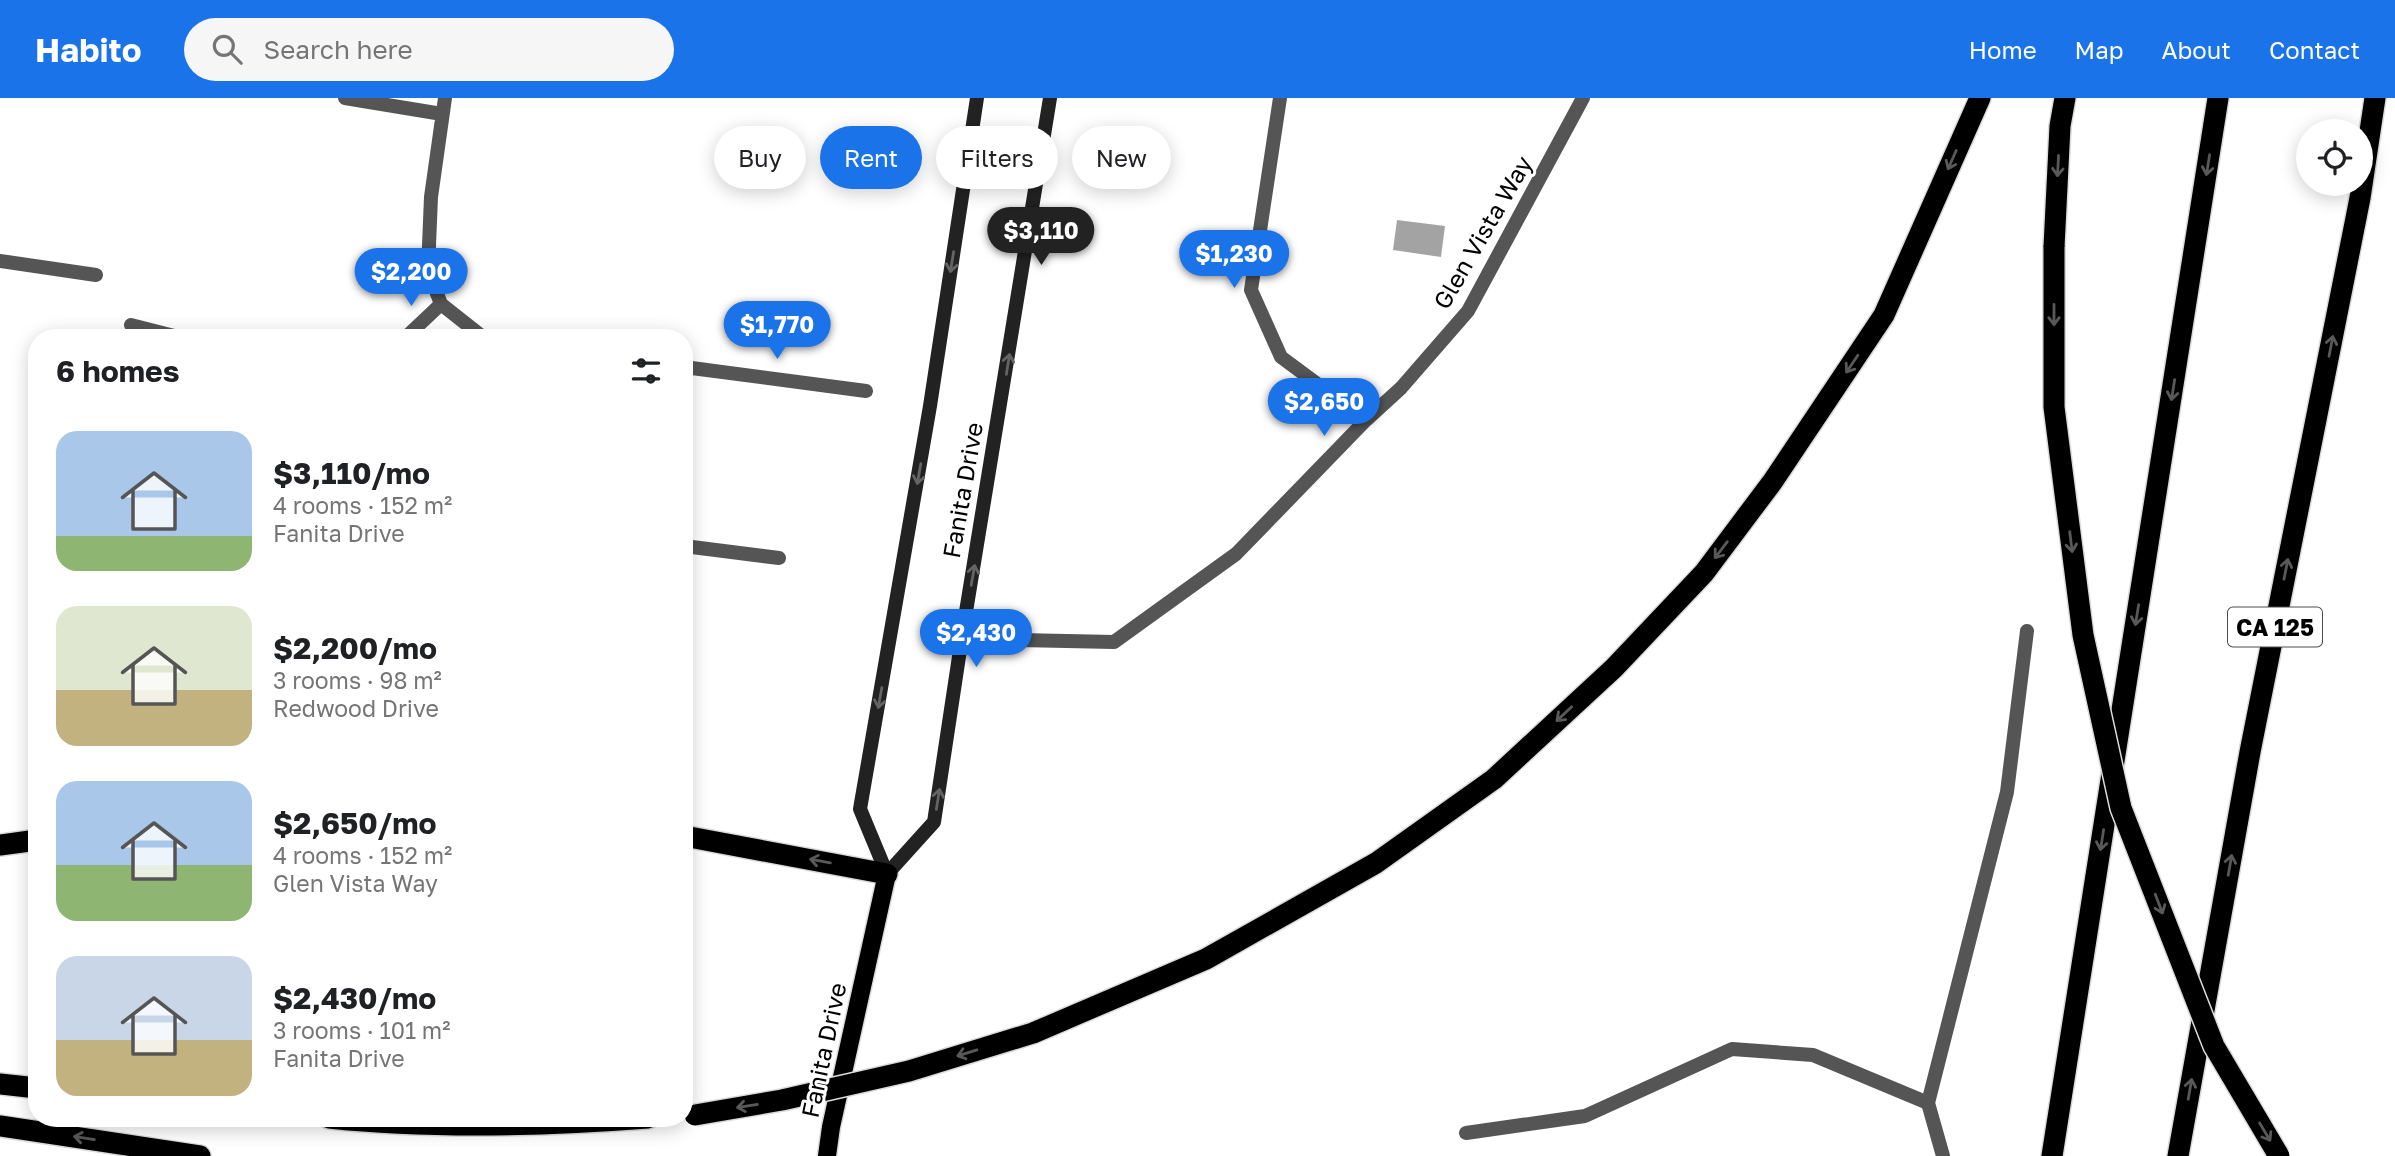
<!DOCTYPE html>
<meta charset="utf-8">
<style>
:root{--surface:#fff;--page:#f6f6f6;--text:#202124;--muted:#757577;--accent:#1a73e8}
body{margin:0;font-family:"Golos Text",sans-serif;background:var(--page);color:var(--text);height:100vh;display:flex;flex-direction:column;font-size:26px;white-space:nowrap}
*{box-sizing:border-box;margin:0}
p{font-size:23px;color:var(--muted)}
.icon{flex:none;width:38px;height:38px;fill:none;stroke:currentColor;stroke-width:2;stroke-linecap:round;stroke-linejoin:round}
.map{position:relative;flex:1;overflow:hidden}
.sheet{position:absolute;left:28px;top:231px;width:665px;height:798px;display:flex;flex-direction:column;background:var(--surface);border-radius:28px;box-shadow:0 4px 18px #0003}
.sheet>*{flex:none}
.banner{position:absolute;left:714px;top:28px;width:665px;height:63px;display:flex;gap:14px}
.fabs{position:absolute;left:2296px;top:21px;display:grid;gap:14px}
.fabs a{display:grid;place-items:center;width:77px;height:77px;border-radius:50%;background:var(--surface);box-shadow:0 4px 18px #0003;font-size:35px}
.price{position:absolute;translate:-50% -60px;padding:0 16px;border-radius:24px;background:var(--accent);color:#fff;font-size:23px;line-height:46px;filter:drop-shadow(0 2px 4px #0008)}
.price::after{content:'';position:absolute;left:50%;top:42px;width:21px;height:16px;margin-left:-10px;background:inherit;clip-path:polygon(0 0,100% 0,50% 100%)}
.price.on{background:#222;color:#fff}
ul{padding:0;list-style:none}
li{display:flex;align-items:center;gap:21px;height:175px;padding:0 28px}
li span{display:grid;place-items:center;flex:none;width:196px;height:140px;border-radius:21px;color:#555}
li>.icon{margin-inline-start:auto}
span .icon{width:84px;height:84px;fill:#fffc;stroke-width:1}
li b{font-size:30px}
h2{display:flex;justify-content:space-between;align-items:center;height:84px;padding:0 28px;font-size:30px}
.pill{padding:0 24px;border-radius:32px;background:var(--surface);box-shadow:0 4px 18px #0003;font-size:24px;line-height:63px}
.pill.on{background:var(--accent);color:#fff}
header{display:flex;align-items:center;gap:42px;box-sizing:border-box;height:98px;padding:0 35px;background:var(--accent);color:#fff}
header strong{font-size:33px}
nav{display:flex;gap:38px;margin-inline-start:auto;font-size:24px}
.search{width:490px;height:63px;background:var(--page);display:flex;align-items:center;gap:18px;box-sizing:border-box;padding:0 24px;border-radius:38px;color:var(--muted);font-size:26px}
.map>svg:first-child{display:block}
</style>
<header>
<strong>Habito</strong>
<div class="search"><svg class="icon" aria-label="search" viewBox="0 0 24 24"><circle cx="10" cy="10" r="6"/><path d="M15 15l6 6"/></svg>Search here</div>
<nav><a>Home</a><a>Map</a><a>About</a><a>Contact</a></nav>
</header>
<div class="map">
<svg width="2395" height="1058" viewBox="0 0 2395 1058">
<rect width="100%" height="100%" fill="#fff"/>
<path fill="#a3a3a3" d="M 1397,122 L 1445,128 L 1441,159 L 1393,152 Z"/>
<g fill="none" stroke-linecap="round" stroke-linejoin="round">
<defs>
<path id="primary" d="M 827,1058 L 831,1029 L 887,776"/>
<path id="highway" d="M 2054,149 L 2060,28 L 2065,0
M 684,738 L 887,776
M 0,747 L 37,742
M 1033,935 L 1206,861 L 1376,765 L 1494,681 L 1614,570 L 1704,475 L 1773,383 L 1884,217 L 1980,0
M 0,986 L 37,990
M 329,1020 C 435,1031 542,1028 648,1020
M 0,1028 L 200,1058
M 2052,1058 L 2218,0
M 2178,1058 L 2250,654 L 2360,100 L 2375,0"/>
</defs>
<use href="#primary" stroke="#dbdbdb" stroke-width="21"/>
<use href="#highway" stroke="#dbdbdb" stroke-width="24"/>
<path stroke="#555" stroke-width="14" d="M 684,448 L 779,460
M 1466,1035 L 1585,1018 L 1732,951 L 1813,957 L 1928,1005
M 1943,1058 L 1928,1005 L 2007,694 L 2027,533"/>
<path stroke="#555" stroke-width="14" d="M 345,0 L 442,16
M 445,0 L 431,99 L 428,172 L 441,206 L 484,240
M 1280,0 L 1251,192 L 1281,259 L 1366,322
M 0,163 L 96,177
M 131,227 L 182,240
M 405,240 L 441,206
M 684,269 L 866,293
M 963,532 L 1019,542 L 1114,544 L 1236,456 L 1366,322 L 1401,290 L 1468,213 L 1583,0"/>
<path stroke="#222" stroke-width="14" d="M 977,0 L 930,308 L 860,711 L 887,776 L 934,724 L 963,532 L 1050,0"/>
<use href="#primary" stroke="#000" stroke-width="18"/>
<use href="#highway" stroke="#000" stroke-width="21"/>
<defs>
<path id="highway-bridge" d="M 2054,149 L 2054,309 L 2083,537 L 2121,710 L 2214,948 L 2279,1058
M 695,1017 L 782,1002 L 909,973 L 1033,935"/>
</defs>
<use href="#highway-bridge" stroke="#dbdbdb" stroke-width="24" stroke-linecap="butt"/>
<use href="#highway-bridge" stroke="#000" stroke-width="21"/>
</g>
<defs><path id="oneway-shaft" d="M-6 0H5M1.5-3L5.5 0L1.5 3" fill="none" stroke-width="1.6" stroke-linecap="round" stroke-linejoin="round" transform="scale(1.75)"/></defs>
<g stroke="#595959">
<use href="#oneway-shaft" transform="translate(1952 62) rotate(114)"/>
<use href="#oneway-shaft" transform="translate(2208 67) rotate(99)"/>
<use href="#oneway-shaft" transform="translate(2058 68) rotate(93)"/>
<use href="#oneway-shaft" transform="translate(2054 217) rotate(90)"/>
<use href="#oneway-shaft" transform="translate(2331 248) rotate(-79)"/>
<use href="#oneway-shaft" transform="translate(1852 266) rotate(124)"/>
<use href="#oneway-shaft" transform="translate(2173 292) rotate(99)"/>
<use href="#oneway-shaft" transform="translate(2071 444) rotate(83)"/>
<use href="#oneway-shaft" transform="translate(1721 452) rotate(127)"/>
<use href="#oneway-shaft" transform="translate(2286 471) rotate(-79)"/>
<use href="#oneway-shaft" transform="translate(2137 517) rotate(99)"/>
<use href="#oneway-shaft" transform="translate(1564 616) rotate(137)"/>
<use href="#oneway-shaft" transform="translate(2102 742) rotate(99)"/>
<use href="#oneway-shaft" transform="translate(820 763) rotate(-170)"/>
<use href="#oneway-shaft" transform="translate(2230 767) rotate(-80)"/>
<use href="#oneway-shaft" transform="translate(2159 806) rotate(69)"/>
<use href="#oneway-shaft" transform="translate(967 955) rotate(163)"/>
<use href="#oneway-shaft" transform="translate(2190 991) rotate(-80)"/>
<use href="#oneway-shaft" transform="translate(747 1008) rotate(171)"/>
<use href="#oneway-shaft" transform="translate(2265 1034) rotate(59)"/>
<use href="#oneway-shaft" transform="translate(84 1040) rotate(-171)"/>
</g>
<g stroke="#646464">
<use href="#oneway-shaft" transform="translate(952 164) rotate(99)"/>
<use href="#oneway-shaft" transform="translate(1008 266) rotate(-81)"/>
<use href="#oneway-shaft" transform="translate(919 376) rotate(100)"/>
<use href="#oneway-shaft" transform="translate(973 477) rotate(-80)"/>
<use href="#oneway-shaft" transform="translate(880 600) rotate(100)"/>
<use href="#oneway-shaft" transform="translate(938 701) rotate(-81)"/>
</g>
<g text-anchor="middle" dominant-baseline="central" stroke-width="6" stroke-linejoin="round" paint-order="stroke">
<rect fill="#fff" stroke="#4c4c4c" stroke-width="2" x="2228" y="509.5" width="94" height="39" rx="5"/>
<g font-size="23" font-weight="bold" fill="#000">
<text x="2275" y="529">CA 125</text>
</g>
<g font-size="24" fill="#000" stroke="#fff">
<text transform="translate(1482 134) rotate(-60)">Glen Vista Way</text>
<text transform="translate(962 392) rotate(-80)">Fanita Drive</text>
<text transform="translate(823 952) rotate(-78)">Fanita Drive</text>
</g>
</g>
</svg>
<div class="fabs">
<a><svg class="icon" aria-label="locate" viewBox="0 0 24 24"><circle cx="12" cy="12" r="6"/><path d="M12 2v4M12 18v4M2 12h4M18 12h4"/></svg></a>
</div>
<b class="price on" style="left:1041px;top:169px">$3,110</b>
<b class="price" style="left:1234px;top:192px">$1,230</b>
<b class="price" style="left:411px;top:210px">$2,200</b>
<b class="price" style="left:777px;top:263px">$1,770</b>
<b class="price" style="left:1324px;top:340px">$2,650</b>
<b class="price" style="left:976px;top:571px">$2,430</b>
<div class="banner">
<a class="pill">Buy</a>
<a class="pill on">Rent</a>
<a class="pill">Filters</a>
<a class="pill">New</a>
</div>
<section class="sheet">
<h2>6 homes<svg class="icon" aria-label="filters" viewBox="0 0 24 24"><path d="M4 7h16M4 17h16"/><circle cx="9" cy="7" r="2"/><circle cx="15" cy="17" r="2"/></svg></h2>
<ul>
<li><span style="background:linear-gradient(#a9c7e8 75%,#8fb573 0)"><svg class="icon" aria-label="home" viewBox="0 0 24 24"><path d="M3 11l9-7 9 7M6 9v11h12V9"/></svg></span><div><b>$3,110/mo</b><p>4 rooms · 152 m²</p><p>Fanita Drive</p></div></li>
<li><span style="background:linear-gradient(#dfe7d0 60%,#c2b280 0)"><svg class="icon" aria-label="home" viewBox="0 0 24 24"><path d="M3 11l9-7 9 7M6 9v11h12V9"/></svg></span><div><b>$2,200/mo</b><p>3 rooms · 98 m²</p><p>Redwood Drive</p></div></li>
<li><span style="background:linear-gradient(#a9c7e8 60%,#8fb573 0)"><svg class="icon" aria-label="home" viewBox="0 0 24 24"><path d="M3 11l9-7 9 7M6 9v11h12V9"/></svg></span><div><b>$2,650/mo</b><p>4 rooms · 152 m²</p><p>Glen Vista Way</p></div></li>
<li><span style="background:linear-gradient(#c9d6e8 60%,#c2b280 0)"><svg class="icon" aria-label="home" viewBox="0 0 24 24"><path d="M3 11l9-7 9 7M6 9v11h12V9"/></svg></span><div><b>$2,430/mo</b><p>3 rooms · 101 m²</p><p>Fanita Drive</p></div></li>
</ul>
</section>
</div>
